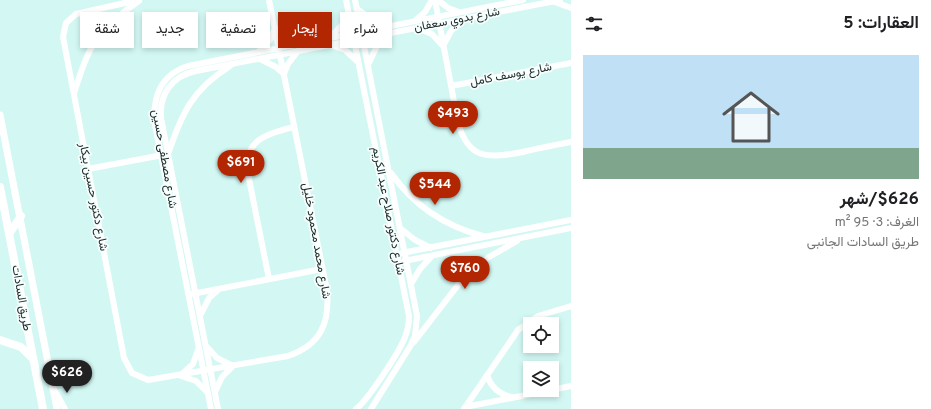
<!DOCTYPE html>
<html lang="ar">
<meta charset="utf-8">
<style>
:root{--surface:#fff;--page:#f2f2f2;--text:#202124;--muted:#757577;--line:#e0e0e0;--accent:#b22602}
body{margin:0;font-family:Overpass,Vazirmatn,sans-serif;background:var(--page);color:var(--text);direction:rtl;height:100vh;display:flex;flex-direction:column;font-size:15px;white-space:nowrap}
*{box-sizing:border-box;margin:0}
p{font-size:13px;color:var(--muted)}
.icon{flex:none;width:22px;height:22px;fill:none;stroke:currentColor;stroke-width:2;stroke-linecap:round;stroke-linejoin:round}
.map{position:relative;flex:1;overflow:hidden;direction:ltr}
.panel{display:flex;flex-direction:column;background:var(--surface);width:360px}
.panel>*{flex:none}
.hud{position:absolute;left:12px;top:12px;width:380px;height:36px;direction:rtl;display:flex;gap:8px}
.tools{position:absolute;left:523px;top:317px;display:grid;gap:8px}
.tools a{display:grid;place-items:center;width:36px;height:36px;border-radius:0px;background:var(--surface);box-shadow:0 2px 6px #0003;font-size:20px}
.price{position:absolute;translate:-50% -34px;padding:0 9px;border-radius:14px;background:var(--accent);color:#fff;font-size:13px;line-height:26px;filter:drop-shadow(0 1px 2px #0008)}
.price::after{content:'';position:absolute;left:50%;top:24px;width:12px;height:9px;margin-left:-6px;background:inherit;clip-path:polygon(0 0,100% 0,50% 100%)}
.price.selected{background:#222;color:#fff}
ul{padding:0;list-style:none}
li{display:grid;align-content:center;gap:8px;height:212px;padding:0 12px}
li+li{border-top:1px solid var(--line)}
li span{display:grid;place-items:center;height:124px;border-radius:0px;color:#555}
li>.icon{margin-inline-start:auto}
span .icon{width:72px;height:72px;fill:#fffc;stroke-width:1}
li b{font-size:17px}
h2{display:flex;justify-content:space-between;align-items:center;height:48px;padding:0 12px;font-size:17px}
.pill{padding:0 14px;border-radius:0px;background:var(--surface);box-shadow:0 2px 6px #0003;font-size:14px;line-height:36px}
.pill.selected{background:var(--accent);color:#fff}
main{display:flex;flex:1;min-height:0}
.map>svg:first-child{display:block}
</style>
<main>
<section class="panel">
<h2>العقارات: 5<svg class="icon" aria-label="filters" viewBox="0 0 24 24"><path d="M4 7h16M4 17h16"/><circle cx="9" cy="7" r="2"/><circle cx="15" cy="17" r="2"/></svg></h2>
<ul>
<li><span style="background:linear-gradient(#bfe0f5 75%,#7fa58c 0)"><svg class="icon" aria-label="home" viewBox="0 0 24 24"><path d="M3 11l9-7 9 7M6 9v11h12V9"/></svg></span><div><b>$626/شهر</b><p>الغرف: 3 · 95 m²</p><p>طريق السادات الجانبى</p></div></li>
</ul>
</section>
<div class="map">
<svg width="571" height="409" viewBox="0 0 571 409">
<rect width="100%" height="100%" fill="#d3f8f4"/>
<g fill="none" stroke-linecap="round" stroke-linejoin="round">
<path stroke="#fff" stroke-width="6" d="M 138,0 L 76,14 L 66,23 L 63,37 L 124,358 L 132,373 L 148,380 L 288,356 C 320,345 330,324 327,291 L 269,0
M 346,0 L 409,316 C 409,323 408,330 405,337 C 400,351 368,400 356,409
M 355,0 L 417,316 L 415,336 L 411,345 L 371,409
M 435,0 L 458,123 C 469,161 489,158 523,152 C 539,148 555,145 571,142
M 438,0 L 448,8 L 459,12
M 555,2 L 571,8
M 357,9 L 376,22 L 387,25
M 416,20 L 425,12 L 432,0
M 275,28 L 284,36 L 299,43
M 417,28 L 432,34 L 442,45
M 329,38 L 344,23 L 348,12
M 444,44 L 451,31 L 462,20
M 331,45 L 345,50 L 358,62
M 259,51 L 270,40 L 274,30
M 260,59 L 276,67 L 284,74 L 288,64 L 298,51
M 368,65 L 377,46 L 389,35
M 451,86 L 571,63
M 74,93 C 90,44 95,31 139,1
M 88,169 L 168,154 C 182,113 192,90 230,66
M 391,173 C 414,206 444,226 483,236
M 400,228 L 415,240 L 431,248
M 402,253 L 571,220
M 404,261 L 571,228
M 269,279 L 248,174 C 243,139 267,134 294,127
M 411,284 L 420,269 L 432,256
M 192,294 L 322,269
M 201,314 L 209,298 L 218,290
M 414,342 L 465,276 L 489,257 L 517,241
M 207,347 L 217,358 L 233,366 L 222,377 L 215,392
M 181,375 L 193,364 L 198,350
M 487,375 C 491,387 498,394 511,397
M 181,376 L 196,381 L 207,392
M 552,390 L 571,386
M 55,391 L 65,409
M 465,407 L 552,390
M 211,409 L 155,125 C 152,98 160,75 188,66 L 523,0
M 218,409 L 161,118 C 159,94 172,76 196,71 L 560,0
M 464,409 L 518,330 L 538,316 L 571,306"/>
<path stroke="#fff" stroke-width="7" d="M 0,115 L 57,409"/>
<path stroke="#fff" stroke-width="8" d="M 0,187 L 43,409
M 9,234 L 21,216
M 0,340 L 21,347 L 31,357"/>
</g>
<g text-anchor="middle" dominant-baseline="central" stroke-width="3.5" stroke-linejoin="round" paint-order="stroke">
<g font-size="12" fill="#202f2d" stroke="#f7fefd">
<text transform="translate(457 20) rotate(-11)">شارع بدوي سعفان</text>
<text transform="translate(511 75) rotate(-11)">شارع يوسف كامل</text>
<text transform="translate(164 159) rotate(80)">شارع مصطفى حسين</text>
<text transform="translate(93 197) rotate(79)">شارع دكتور حسين بيكار</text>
<text transform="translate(388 211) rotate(79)">شارع دكتور صلاح عبد الكريم</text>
<text transform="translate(316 241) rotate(80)">شارع محمد محمود خليل</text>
<text transform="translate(21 298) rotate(80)">طريق السادات</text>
</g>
</g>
</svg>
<div class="tools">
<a><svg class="icon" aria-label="locate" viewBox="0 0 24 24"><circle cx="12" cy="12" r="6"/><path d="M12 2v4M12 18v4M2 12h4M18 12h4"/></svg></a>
<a><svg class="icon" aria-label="layers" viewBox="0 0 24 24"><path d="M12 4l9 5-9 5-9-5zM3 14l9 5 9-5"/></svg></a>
</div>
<b class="price" style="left:453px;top:135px">$493</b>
<b class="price" style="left:241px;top:184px">$691</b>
<b class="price" style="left:435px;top:206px">$544</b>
<b class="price" style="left:465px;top:290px">$760</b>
<b class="price selected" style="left:67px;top:394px">$626</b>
<div class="hud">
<a class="pill">شراء</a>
<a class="pill selected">إيجار</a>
<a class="pill">تصفية</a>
<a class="pill">جديد</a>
<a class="pill">شقة</a>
</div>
</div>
</main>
